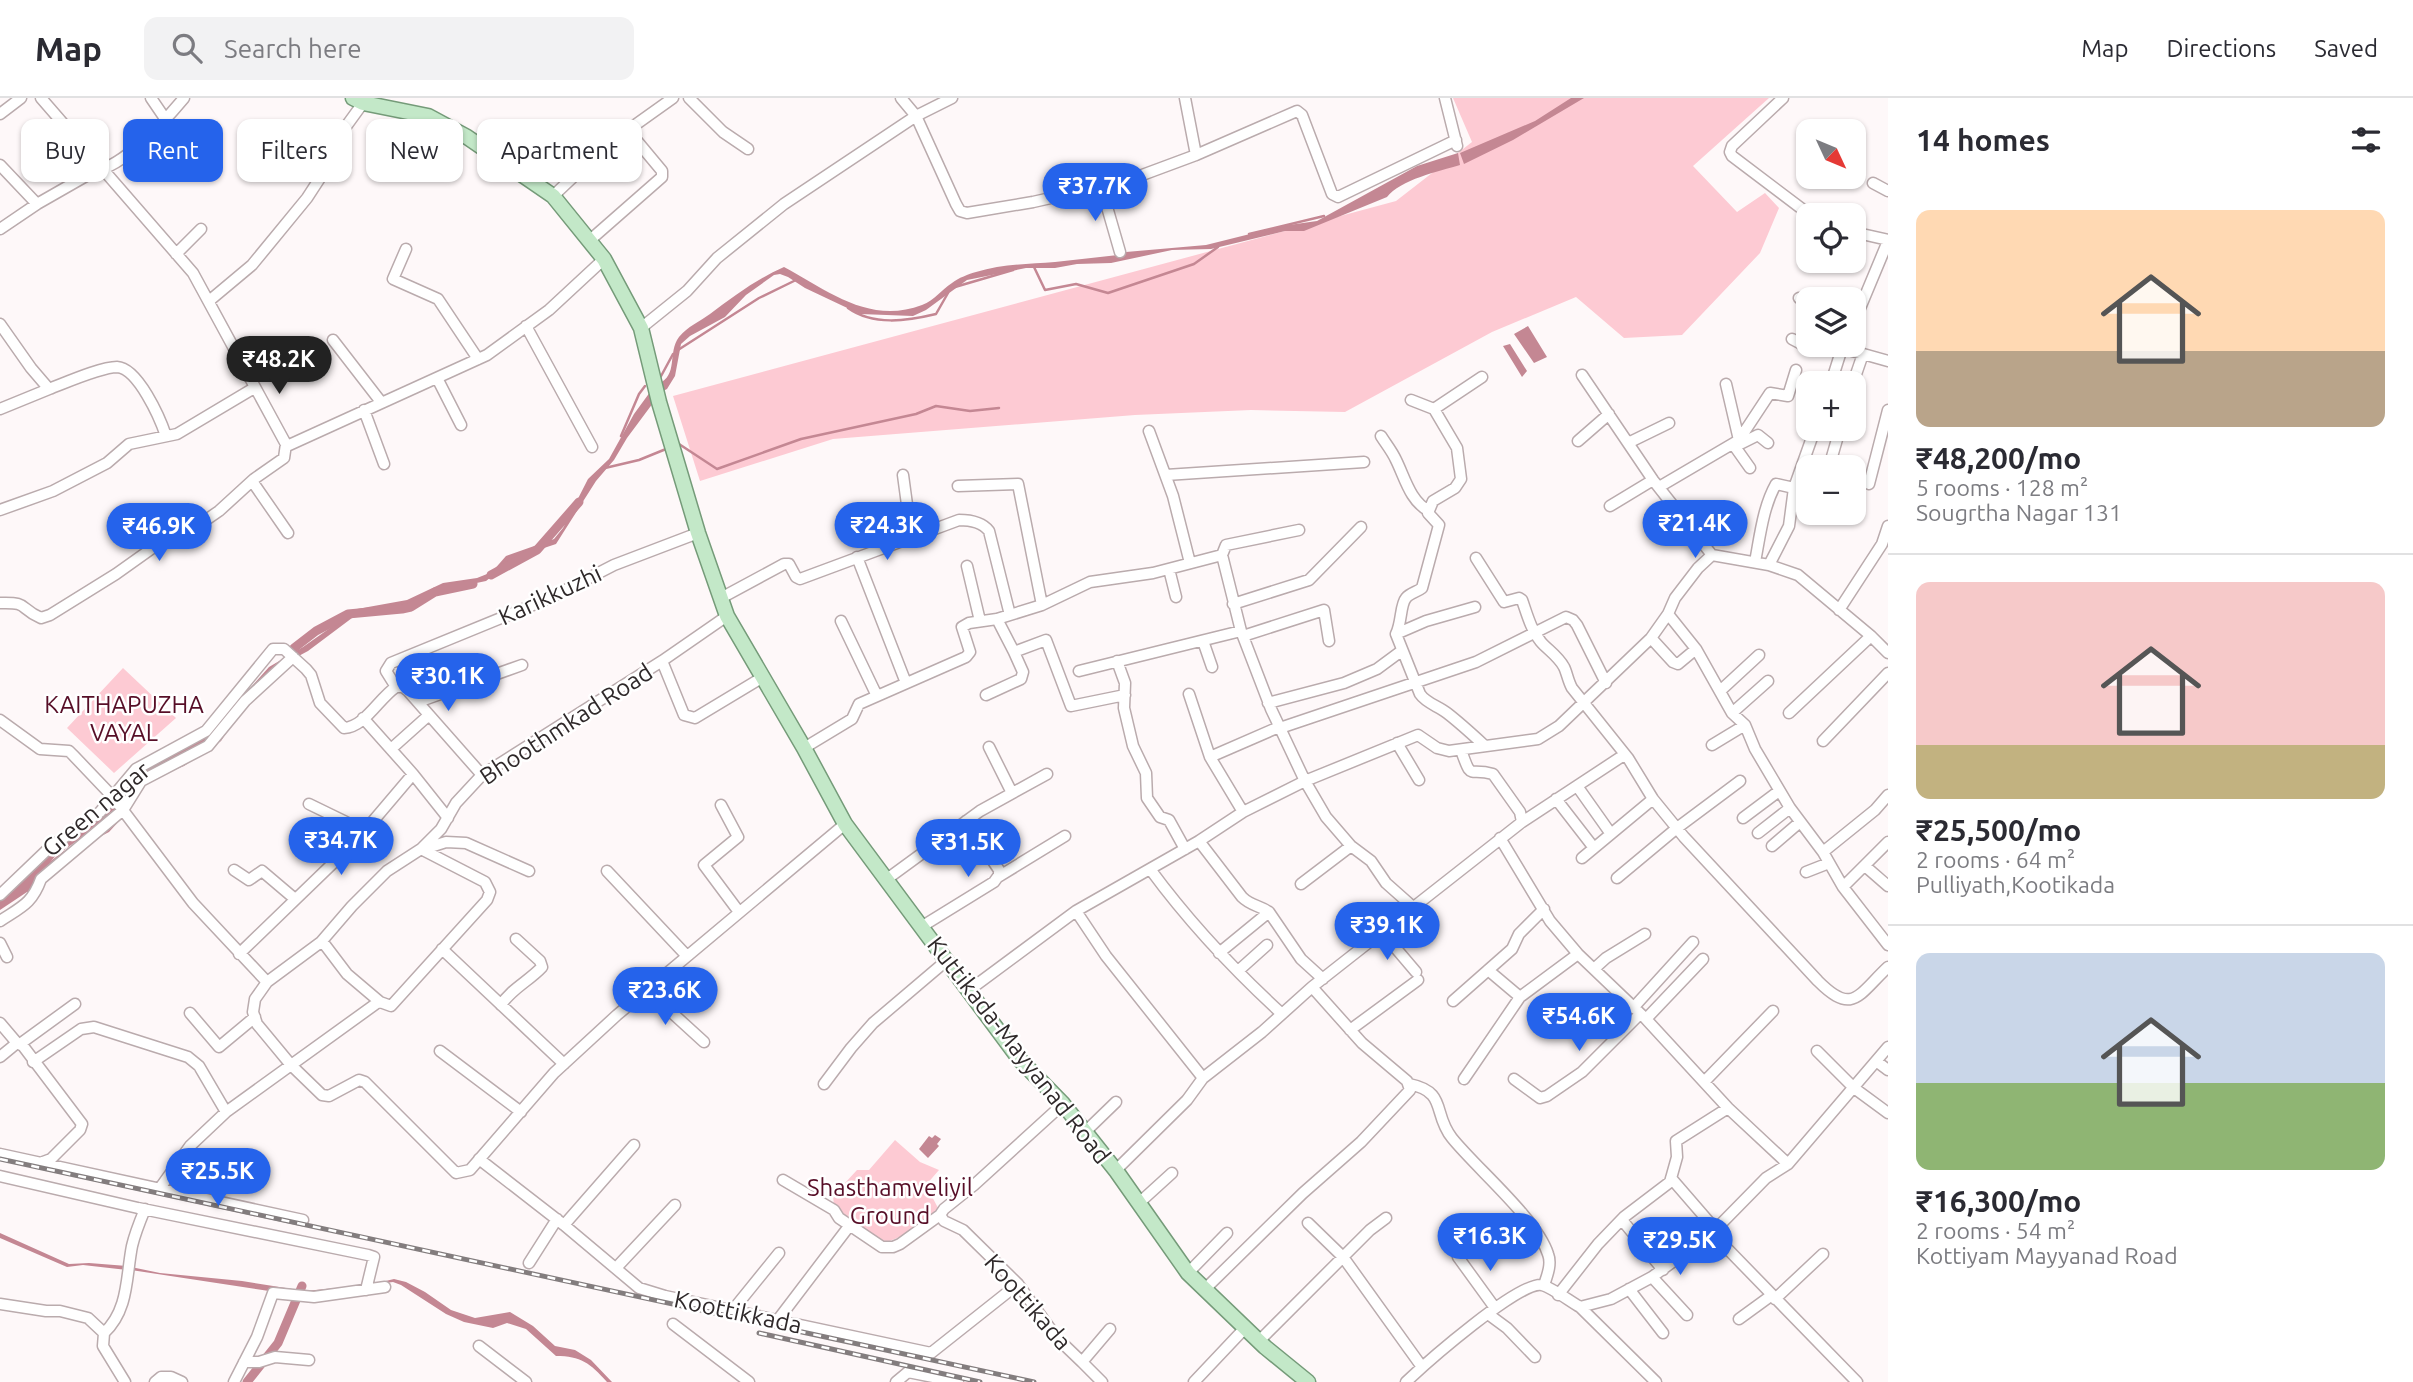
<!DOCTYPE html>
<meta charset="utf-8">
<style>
:root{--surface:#fff;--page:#f2f2f3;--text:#2b2b33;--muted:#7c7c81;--line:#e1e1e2;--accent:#2563eb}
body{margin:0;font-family:Ubuntu,sans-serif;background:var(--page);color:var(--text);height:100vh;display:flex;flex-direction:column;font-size:26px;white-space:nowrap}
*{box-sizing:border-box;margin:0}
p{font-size:23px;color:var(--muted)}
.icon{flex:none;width:38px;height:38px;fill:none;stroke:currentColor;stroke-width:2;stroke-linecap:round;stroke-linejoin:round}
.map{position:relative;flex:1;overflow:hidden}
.sheet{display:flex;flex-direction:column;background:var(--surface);width:525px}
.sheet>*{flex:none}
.guide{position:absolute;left:21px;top:21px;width:665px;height:63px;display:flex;gap:14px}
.needle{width:46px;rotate:134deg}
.controls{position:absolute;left:1796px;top:21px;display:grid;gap:14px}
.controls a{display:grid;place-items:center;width:70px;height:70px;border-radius:14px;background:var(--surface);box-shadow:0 2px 5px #0004;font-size:35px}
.price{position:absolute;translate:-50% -60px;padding:0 16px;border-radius:24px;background:var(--accent);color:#fff;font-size:23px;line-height:46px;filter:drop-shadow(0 2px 4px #0008)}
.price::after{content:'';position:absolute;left:50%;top:42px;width:21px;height:16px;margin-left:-10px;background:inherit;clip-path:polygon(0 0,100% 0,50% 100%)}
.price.selected{background:#222;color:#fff}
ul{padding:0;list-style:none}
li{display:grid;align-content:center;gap:14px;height:371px;padding:0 28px}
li+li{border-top:2px solid var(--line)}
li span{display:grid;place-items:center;height:217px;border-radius:14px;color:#555}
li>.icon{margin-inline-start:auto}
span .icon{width:126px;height:126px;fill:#fffc;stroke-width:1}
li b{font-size:30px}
h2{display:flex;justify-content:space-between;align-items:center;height:84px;padding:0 28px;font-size:30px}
.tag{padding:0 24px;border-radius:14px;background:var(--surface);box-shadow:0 2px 5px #0004;font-size:24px;line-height:63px}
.tag.selected{background:var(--accent);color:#fff}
header{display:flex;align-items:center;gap:42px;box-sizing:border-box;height:98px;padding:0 35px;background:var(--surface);border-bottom:2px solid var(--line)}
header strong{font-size:33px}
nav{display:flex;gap:38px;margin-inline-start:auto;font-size:24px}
.search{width:490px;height:63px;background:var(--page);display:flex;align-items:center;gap:18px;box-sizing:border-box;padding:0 24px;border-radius:14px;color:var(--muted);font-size:26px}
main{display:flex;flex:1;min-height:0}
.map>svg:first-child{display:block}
</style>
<header>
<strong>Map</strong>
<div class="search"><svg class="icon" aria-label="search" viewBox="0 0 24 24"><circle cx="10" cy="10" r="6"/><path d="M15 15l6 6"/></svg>Search here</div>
<nav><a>Map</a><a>Directions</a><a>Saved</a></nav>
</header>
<main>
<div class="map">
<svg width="1888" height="1284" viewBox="0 0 1888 1284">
<rect width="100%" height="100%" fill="#fef8f9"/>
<path fill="#fdcad3" d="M 1453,0 L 1769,0 L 1693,68 L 1737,114 L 1765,95 L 1779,110 L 1760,155 L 1682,237 L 1624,240 L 1576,199 L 1492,234 L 1345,314 L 1251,312 L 1135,317 L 833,341 L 700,383 L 673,298 L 1396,103 L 1472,44 Z
M 123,570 L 176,620 L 114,675 L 67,630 Z
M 895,1042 L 920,1064 L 939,1072 L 926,1087 L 938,1110 L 916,1132 L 885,1145 L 839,1114 L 834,1108 L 833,1098 L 857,1072 L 869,1072 Z"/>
<path fill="#c48793" d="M 1571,0 L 1584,0 L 1513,42 L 1464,66 L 1460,55 L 1535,23 Z
M 1458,55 L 1460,67 C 1439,73 1400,82 1387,99 L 1304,133 L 1285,133 L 1211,151 L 1172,152 L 1111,165 L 1077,166 L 1055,170 L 1026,170 L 967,182 L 926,212 L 913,218 L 860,216 L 805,190 L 788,179 L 780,176 L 774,177 L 746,197 L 725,219 L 690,238 L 681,246 L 675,278 L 667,291 L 661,294 L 658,286 C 679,277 667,255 679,239 C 688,228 699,224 710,216 C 734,198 757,181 784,169 C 828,193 870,227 922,207 C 935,202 941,192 952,185 C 958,180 969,176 976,174 C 1002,166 1029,166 1055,164 C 1076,162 1097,159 1118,157 L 1120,159 L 1126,154 L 1206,147 L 1282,128 L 1317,123 L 1417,68 Z
M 1528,228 L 1547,259 L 1534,265 L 1514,236 Z
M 1510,246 L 1527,273 L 1522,279 L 1503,248 Z
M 653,290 L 656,301 L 627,340 L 614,362 L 596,383 L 556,446 L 517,459 L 486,483 L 448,491 L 410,508 L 364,515 L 352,520 L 308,553 L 280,568 L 230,629 L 221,643 L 184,668 L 158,678 L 209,646 L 252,588 L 269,569 L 303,549 L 357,511 L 407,502 L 443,485 L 477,480 L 492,474 L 506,458 L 554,441 L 563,430 L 588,381 L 609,361 L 634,316 Z
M 118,716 L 121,721 L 109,734 L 86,746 L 30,798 L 27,794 L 0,812 L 0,806 L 30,784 L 43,769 L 61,755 Z
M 935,1037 L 941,1041 L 937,1046 L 939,1048 L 928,1060 L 919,1051 L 929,1038 L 932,1040 Z
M 0,1135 L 69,1166 L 89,1165 L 127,1168 L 127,1172 L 83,1167 L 67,1169 L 0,1140 Z
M 131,1169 L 160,1175 L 242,1183 L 305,1193 L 366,1187 L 365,1192 L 289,1196 L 131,1172 Z
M 394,1181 L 406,1184 L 425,1194 L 451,1212 L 475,1220 L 510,1214 L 533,1228 L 555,1248 L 575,1252 L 591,1262 L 612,1284 L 607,1284 C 590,1265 581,1258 556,1258 L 526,1231 L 507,1225 L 493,1230 L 464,1224 L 446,1216 L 401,1187 L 393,1184 L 369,1187 Z"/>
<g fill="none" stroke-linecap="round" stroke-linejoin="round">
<path stroke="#c48793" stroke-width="2.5" d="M 1249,136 L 1324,118
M 1034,169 L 1045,192 L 1076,186 L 1108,195 L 1194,166 L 1218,149
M 955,189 L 1013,172
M 848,210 C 873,228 907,223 936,216 L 948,195
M 678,252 L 759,200 L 796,182
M 660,280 L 673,256
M 621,338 L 639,296 L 645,288
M 679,346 L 717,371 L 801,341 L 916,316 L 936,308 L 970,313 L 999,310
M 605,370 L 639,362 L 666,351"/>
<path stroke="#c48793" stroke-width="9" d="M 491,477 L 537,452 L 579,404
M 294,550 L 316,533 L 348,516 L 402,511 L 411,509 L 435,494 L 473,486
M 134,687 L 145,671 L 195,650 L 214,634
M 0,805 L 30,780 L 53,754 L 114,712
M 247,1284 L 278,1245 L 302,1188"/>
<defs>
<path id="minor" d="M 41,0 L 193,175 L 287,348 L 487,257 L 549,212 L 604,161
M 151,0 L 166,22
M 689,0 L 723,34 L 748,51
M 901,0 L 916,18 L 956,106 L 960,113 L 967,115 L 1033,104 L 1126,83 L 1196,57 L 1297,13 L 1302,17 L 1332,96 L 1338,99 L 1456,42
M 1185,0 L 1196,57
M 1445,0 L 1457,48
M 1783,0 L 1732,48 L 1730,54 L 1732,58 L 1810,117
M 0,16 L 21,0
M 0,67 L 37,106
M 1873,85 L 1888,93
M 1101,88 L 1120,154
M 553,98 L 607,47 L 673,0
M 0,131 L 37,106 L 93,74 C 126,67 163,25 184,0
M 1853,134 L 1888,142
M 589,143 L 662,79 L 662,73 L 627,31
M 406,151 L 393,181 L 438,201 L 478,261
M 176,156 L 201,131
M 1799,200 L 1808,205
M 209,203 L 252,167 L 307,100 L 320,80 L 318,67 L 363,5
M 0,226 L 31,270 L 49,291 L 0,311
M 1807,227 L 1808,226
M 1853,227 L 1888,143
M 526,228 L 592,349
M 641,230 L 687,193 L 717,160 L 784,106 L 916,18 L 952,0
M 1792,241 L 1813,252 L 1817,247
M 333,242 L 381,304
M 1831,247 L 1888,263
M 1582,277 L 1653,382 L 1712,457 L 1769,467 L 1798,477 L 1871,538 L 1888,555
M 437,280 L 461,327
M 1831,285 L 1843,247
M 1853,285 L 1863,256
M 1726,286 L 1739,342
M 49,291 C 65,285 101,269 117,269 C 138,270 160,320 166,338
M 1411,302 L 1434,311 L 1457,350 L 1461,381 L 1455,390 L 1433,403 L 1428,415 L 1439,427 L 1422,490 C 1417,494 1410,495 1406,500 C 1400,507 1402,524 1396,536 L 1420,596 C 1426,605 1438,608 1447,615 C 1460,625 1473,637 1485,648
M 1434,311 L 1482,279
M 364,312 L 384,366
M 1149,333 L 1173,398 L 1190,465
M 1381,338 C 1386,346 1392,353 1396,362 C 1405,380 1410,403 1429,413
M 1578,343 L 1609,316
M 1737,344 L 1742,345 L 1758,337 L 1768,345
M 1628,345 L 1669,325
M 1733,346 L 1750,370
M 1829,369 L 1840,331
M 1166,377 L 1364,364
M 252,383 L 288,435
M 1869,386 L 1888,312
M 958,388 L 1018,386 L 1042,507
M 1659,389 L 1739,342 L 1770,295 L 1788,298 L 1796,272
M 1610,408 L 1653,382
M 0,412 L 53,393 L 107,365 L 129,346 L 177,336 L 254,290
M 897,444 L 890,416 L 908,414 L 903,377
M 1222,457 L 1226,447 L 1299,432
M 857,459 L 906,585
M 1476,460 L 1504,504 L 1519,500 L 1522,502 C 1527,516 1531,532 1541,544 C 1548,552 1558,558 1564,569 C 1567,575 1568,583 1572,590 L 1628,660 L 1653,701 L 1684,739 L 1818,883 C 1853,918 1858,897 1888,869
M 1755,464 C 1760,438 1763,409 1776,386 L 1794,390
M 1769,467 L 1789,428 L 1794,390 L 1815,331
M 967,468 L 980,523
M 1169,471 L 1176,499
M 721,500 L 784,466 L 789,466 L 796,479 L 800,481 L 959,422 C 971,422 982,424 989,433 L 1010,517
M 0,505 C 30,504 18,510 41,520 L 50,517 L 116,476 L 175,434 L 206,422 L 219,413 L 254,381 L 284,360 L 286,346 L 287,348
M 1233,506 L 1309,482 L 1361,429
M 1839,512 L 1882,446 L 1888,428
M 1668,516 L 1696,551 L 1732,615 L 1745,627 L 1755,651 L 1790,710 L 1823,754 L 1843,789 L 1888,847
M 727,518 L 662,563 L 482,677 L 456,705 L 441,731 L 421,751 L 387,773 L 352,808 L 321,844 L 267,884 L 255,901 L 253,914 L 257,926 L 291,967 L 322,997 L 329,998 L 359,982 L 365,984 L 456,1075 L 470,1072 L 554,975 L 617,917 L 845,726
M 997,521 L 1014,554 L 1046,542 L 1071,608 L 1125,597
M 841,523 L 877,598
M 1396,536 L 1426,523 L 1475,509
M 1243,538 L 1324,512 L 1329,543
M 1651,540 L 1673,564 L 1678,566 L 1696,551
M 1203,543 L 1212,569
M 662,563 L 684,617 L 695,620 L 763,579
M 1117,563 L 1125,585 L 1124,610 L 1133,648 L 1146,675 L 1147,700 L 1160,719 L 1169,722 L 1185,751
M 1079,573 L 1241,533
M 396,589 L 386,573 L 391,565 L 550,500 L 614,467 L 698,435
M 396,589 L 403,589 L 408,593 L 482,677
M 1720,593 L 1759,557
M 1189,596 L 1210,659 L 1243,714
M 986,597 L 1021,581 L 1023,574 L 1014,554
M 418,604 L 522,567
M 1268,605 L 1344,585 L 1377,571 L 1400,554
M 1732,615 L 1768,583
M 1789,615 L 1871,538
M 363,620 L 413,676 L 448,720
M 0,622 L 40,651 L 69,653 L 73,657 L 113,699 L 193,805 L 267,884
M 1280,630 L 1476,564 L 1566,519 L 1573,522 L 1577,527 L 1606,585
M 1823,643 L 1888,575
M 1397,645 L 1419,682
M 1712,647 L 1745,627
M 989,649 L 1012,695
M 804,650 L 852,621 L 859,606 L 966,559 L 970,554 L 962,529 L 969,525 L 997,521 L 1042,507 L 1090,484 L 1153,475 L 1222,457 L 1241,533 L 1271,611 L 1305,683 L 1326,719 L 1351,748 L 1371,763 L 1386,785 L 1413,809
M 391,651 L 429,617
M 1461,652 C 1472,684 1468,669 1493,676 L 1520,714 L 1522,724
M 1210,659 L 1279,629
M 1577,688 L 1611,736
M 1556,701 L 1594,750
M 309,706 L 346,724 L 360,738
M 721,707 L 738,739 L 704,767 L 739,814
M 1743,720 L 1779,693
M 1758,735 L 1790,710
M 1500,740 L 1550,823 L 1578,856 L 1646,921 L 1728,1010 L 1788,1066
M 1199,743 L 1242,799 C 1251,808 1259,807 1269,814 L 1301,861 L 1323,881
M 1772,748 L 1800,724
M 424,751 L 446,744 L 466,745 L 529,773
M 1823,754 L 1875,712 L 1888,697
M 1582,760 L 1653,701
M 1865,768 L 1888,788
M 1150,771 C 1189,824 1233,871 1282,916
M 234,772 L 249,782 L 262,773 L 295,801
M 607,773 L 686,857
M 1806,774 L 1829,765
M 998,779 L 1065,738
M 1617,780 L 1677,730 L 1740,683
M 887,781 L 980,713 L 1047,676
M 1301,786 L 1351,748
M 1843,789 L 1888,744
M 0,797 L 48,751 L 100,714 L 136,671 L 206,633 L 273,551 L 284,551 L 306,571 L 311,577 L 320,605 L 344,630 C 365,629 379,600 396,589
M 1076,813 L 1106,858 L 1203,980
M 0,823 C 21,809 32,806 41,781 L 123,712 L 141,683 L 208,648 L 245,603 L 293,559
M 921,829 L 994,784 L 999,777 L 999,772 L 966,723
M 1382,834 L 1416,874
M 322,843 L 347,876 L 380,904
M 0,845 L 7,859
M 442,851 L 564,966
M 1219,855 L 1269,814
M 239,856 L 357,742 L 413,676
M 1595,870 L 1606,860 L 1645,836
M 1488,872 L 1520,899
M 1238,873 L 1267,847
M 647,892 L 704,944
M 968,893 L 1076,813 L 1199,743 L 1243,714 L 1305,683 L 1418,637 L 1437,650 L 1449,653 L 1538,641 L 1559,628 L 1651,540 L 1668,516 L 1675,500 L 1698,470 L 1712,457
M 1453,903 L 1512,851 L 1519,836 L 1544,811
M 501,907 C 511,891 529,883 542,869 L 540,863 L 516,841
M 1633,910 L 1693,844
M 190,915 L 219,949 L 255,919
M 1646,921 L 1703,861
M 0,925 L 17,945
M 1350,932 L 1418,882
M 20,946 L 75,906
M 440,953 L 521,1014
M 1817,953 L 1854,990 L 1888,1015
M 0,959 L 17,945 L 23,948 L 82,1026 L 80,1032 L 51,1061 L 43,1064
M 1876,963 L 1888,972
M 33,964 L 81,931 L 94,929 L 188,959 L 199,968 L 226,1014
M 1464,981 L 1520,899 L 1578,856
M 1514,981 L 1540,1000 L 1547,998 L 1582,974 L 1640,916
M 1705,983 L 1773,913
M 824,986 L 851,950 L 873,925 L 946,863
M 1409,986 C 1448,994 1432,1015 1452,1040 C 1477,1071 1537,1121 1548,1156 C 1552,1166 1547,1178 1544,1187
M 1063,1006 L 974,1087 L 944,1111 L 940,1117 L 944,1123 L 963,1132 L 1018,1186 L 1057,1240 L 1082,1264 L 1110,1231
M 1085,1034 L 1116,1004
M 0,1056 L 303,1122
M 479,1061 L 564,1127 L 639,1190 L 665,1198 L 931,1255 L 1018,1186
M 1115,1073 L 1187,1002 L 1203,980 L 1262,934 L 1312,889 L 1522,724 L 1624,657
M 0,1078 L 138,1110 L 368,1157 L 374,1159 L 366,1192
M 1671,1080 L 1716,1132
M 783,1082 L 834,1112 L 839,1120 L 882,1149 L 893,1149 L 900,1146 L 940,1117
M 160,1090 L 190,1048 L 226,1014 L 377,905 L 380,904 L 391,908 L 487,802 L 490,794 L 485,784 L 421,751
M 1139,1105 L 1172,1075
M 1622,1122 L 1663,1172
M 1308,1125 L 1343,1159 L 1422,1269
M 564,1127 L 634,1047
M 1712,1135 L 1857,1284
M 1458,1159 L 1495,1210
M 529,1165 L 557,1121
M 616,1170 L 675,1107
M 1188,1175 L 1227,1135
M 1652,1179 L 1687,1217
M 1205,1191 L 1303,1095 L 1361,1044 L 1410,992 L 1407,983 L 1362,945 L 1312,889
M 1629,1191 L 1663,1235
M 1558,1197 L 1598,1146 L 1624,1119 L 1670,1084 L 1677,1059 L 1676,1043 L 1728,1010
M 1775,1201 L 1823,1156
M 0,1206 L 46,1213 L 60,1213 L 88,1220 L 104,1235 L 103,1248 L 125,1284
M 1580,1209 L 1656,1284
M 732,1213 L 779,1155
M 1488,1216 L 1507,1230 L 1535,1259
M 1739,1221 L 1772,1197
M 777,1223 L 850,1127
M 673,1226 L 749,1284
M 104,1235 C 129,1212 126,1178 132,1148 C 135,1135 140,1123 145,1111
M 1259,1243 L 1370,1132 L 1386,1120
M 479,1248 L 526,1284
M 244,1264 L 259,1264 L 275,1259 L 309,1262
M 1082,1264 L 1102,1284
M 155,1284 L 161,1279 L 171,1279 L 182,1284
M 234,1284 L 257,1239 L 273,1195 L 314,1199 L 385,1189
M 896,1284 L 908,1274 L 958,1284
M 1194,1284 L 1245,1230
M 1406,1284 C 1426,1265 1519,1183 1542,1187 C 1551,1189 1571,1204 1580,1209 L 1611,1201 L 1652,1179 L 1712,1135 L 1766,1080 L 1788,1066 L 1888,949"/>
<path id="major" d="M 353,0 L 363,5 L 428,18 L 467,39 L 553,98 L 604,161 L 641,230 L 659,304 L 698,435 L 727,518 L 804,650 L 845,726 L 1020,962 L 1063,1006 L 1117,1074 L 1188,1175 L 1265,1249 L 1308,1284"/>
</defs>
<use href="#minor" stroke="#baabad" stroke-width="13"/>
<use href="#major" stroke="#759b79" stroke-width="17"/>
<use href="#minor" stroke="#fff" stroke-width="10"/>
<use href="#major" stroke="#c3e8c8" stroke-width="14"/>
<defs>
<path id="rail" d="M 0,1061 L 1034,1284
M 759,1235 L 980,1284"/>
</defs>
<use href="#rail" stroke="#837d7e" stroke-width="5"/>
<use href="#rail" stroke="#fff" stroke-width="2.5" stroke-dasharray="8" stroke-linecap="butt"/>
</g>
<g text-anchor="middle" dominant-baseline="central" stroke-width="5" stroke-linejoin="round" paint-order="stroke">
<g font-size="24" fill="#2f292a" stroke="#fff">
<text transform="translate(550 497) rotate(-25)">Karikkuzhi</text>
<text transform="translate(566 626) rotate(-33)">Bhoothmkad Road</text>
<text transform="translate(96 711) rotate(-40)">Green nagar</text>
<text transform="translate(1019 952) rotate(52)">Kuttikada-Mayyanad Road</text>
<text transform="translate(1028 1204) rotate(49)">Koottikada</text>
<text transform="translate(738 1214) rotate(12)">Koottikkada</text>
</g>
<g font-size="24" fill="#570e27" stroke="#fff">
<text x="124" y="606">KAITHAPUZHA<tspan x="124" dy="28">VAYAL</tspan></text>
<text x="890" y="1089">Shasthamveliyil<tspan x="890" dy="28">Ground</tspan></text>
</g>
</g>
</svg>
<div class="controls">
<a><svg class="needle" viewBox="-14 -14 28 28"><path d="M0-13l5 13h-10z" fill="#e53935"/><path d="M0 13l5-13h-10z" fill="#7c7c81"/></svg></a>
<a><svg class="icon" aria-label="locate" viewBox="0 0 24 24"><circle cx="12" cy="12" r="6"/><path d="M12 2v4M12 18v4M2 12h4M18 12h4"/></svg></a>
<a><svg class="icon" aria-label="layers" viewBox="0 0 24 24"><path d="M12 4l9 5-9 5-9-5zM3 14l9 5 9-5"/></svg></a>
<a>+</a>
<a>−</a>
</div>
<b class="price" style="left:1095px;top:125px">₹37.7K</b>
<b class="price selected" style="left:279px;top:298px">₹48.2K</b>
<b class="price" style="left:1695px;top:462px">₹21.4K</b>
<b class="price" style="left:887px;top:464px">₹24.3K</b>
<b class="price" style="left:159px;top:465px">₹46.9K</b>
<b class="price" style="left:448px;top:615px">₹30.1K</b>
<b class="price" style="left:341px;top:779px">₹34.7K</b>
<b class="price" style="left:968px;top:781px">₹31.5K</b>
<b class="price" style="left:1387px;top:864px">₹39.1K</b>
<b class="price" style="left:665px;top:929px">₹23.6K</b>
<b class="price" style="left:1579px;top:955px">₹54.6K</b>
<b class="price" style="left:218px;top:1110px">₹25.5K</b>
<b class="price" style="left:1490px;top:1175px">₹16.3K</b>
<b class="price" style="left:1680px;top:1179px">₹29.5K</b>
<div class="guide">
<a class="tag">Buy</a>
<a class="tag selected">Rent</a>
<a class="tag">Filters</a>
<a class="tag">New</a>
<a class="tag">Apartment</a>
</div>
</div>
<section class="sheet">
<h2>14 homes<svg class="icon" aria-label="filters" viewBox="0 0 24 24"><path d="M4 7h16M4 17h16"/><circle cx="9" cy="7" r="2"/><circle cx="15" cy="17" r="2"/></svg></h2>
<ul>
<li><span style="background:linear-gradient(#ffd9b3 65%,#b9a48a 0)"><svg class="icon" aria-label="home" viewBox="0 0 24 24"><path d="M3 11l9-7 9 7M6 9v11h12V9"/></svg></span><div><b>₹48,200/mo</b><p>5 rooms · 128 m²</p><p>Sougrtha Nagar 131</p></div></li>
<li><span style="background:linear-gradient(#f6c9c9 75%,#c2b280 0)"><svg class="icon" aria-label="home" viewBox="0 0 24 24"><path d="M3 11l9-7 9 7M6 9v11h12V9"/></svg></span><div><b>₹25,500/mo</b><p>2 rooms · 64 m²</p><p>Pulliyath,Kootikada</p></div></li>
<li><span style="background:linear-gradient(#c9d6e8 60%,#8fb573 0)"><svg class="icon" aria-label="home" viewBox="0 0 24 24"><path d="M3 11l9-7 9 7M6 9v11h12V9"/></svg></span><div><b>₹16,300/mo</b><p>2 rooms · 54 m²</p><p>Kottiyam Mayyanad Road</p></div></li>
</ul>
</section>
</main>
